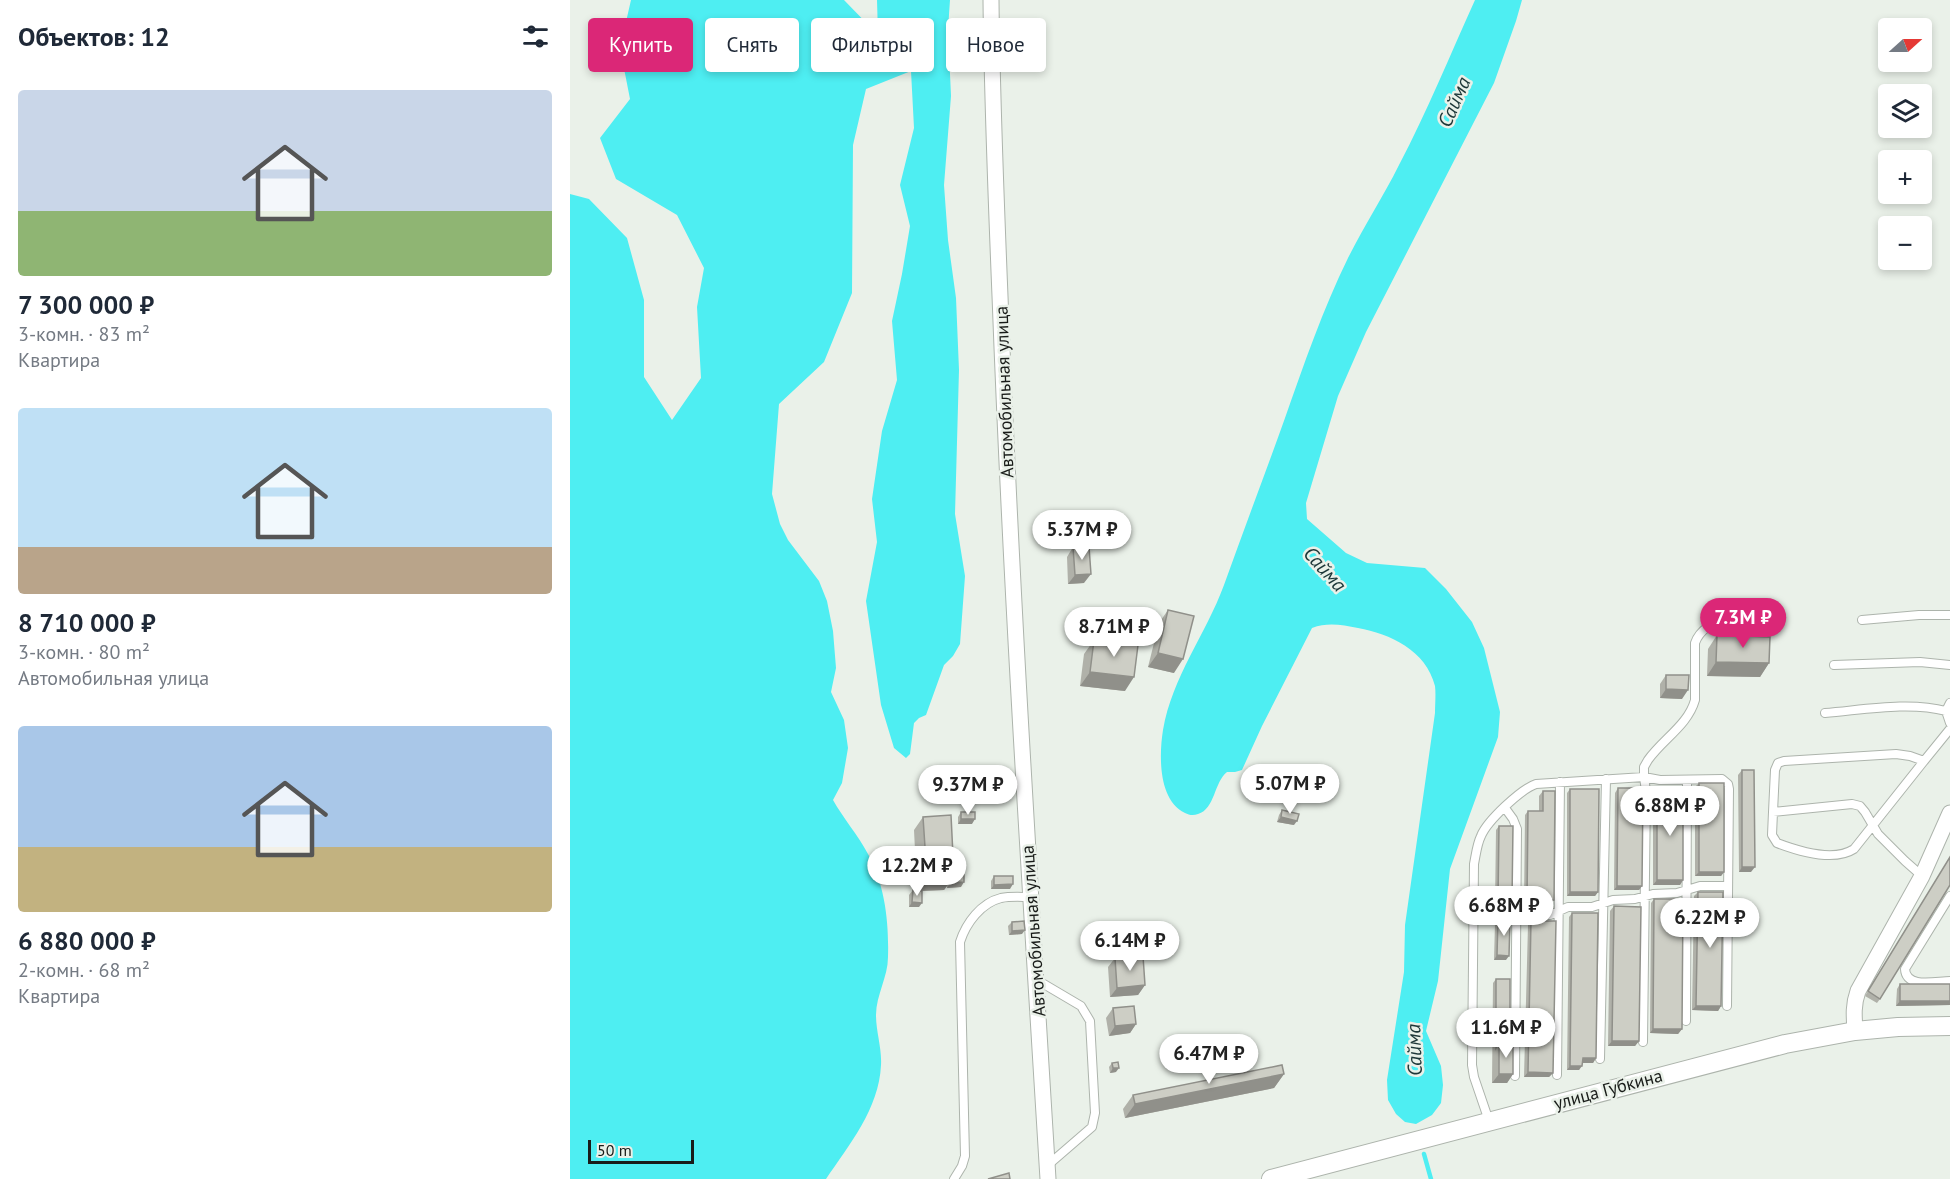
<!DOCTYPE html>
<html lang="ru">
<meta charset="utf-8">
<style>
:root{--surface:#fff;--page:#f6f6f7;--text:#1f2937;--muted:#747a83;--accent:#db2777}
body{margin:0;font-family:"PT Sans",sans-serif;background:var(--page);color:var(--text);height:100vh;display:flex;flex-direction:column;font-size:22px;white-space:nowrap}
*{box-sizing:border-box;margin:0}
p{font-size:20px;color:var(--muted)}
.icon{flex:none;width:33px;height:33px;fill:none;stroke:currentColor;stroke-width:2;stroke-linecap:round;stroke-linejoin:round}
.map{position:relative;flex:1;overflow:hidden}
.sheet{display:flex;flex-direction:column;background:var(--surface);width:570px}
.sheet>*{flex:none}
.hud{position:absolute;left:18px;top:18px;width:570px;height:54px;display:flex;gap:12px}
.needle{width:39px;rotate:69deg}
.buttons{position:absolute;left:1308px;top:18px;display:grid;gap:12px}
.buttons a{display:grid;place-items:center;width:54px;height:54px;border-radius:6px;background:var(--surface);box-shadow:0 3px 9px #0003;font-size:30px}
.scale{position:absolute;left:18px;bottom:15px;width:106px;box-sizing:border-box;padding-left:6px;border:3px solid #191c19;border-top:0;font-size:16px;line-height:21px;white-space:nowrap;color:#191c19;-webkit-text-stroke:4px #eaf1e9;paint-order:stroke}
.price{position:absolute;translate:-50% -51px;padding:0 14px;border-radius:21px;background:#fff;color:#222;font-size:20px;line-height:39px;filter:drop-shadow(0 2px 3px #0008)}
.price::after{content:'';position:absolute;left:50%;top:36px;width:18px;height:14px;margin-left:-9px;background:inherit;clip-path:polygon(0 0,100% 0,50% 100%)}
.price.current{background:var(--accent);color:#fff}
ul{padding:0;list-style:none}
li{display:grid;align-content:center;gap:12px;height:318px;padding:0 18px}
li span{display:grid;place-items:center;height:186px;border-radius:6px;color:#555}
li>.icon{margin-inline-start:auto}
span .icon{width:108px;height:108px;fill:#fffc;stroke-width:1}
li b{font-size:26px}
h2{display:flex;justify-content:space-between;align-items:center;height:72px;padding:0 18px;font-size:26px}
.tag{padding:0 21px;border-radius:6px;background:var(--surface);box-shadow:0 3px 9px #0003;font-size:21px;line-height:54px}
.tag.current{background:var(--accent);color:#fff}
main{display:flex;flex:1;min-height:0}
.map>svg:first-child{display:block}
</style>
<main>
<section class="sheet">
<h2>Объектов: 12<svg class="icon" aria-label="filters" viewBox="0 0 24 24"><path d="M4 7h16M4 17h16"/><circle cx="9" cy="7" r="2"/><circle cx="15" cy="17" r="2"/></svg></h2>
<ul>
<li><span style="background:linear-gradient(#c9d6e8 65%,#8fb573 0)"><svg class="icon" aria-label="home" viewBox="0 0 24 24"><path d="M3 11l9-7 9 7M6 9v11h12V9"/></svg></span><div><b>7 300 000 ₽</b><p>3-комн. · 83 m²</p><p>Квартира</p></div></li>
<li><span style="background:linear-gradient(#bfe0f5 75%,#b9a48a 0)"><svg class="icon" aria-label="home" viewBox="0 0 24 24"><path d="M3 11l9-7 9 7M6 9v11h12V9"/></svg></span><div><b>8 710 000 ₽</b><p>3-комн. · 80 m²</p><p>Автомобильная улица</p></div></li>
<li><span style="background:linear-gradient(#a9c7e8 65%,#c2b280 0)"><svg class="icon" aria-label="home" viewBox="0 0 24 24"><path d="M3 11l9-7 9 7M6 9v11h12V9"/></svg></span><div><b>6 880 000 ₽</b><p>2-комн. · 68 m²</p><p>Квартира</p></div></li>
</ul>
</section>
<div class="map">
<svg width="1380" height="1179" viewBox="0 0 1380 1179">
<rect width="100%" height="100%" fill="#eaf1e9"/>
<path fill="#4eeef2" d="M 61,0 L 274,0 L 308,35 L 307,0 L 380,0 L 378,29 L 381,96 L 374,185 L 378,240 L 386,298 L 389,370 L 385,514 L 395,576 L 390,644 L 383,656 L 374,665 L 356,715 L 349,718 L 344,723 L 340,754 L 336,758 L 324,748 L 311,705 L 296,601 L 307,542 L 302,499 L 312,431 L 327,380 L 322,321 L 332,274 L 340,226 L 330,185 L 344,128 L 341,71 L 296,89 L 283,145 L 282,293 L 254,362 L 209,404 L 202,494 L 210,524 L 218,540 L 249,581 L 257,601 L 263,631 L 266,668 L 261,692 L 274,720 L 278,748 L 272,783 L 263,800 C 273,818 288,835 298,854 C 315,885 319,922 318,957 C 318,977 306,995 306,1015 C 306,1032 312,1048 311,1065 C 309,1109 279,1145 256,1179 L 0,1179 L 0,194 L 19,199 L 57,238 L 74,300 L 74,377 L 102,420 L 131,378 L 127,307 L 134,268 L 107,215 L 46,179 L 30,138 L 60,99 L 50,48 Z
M 905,0 L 952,0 L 946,21 L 924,83 L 796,332 L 768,396 L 736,503 L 737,519 L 776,553 L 797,563 L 855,568 L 876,589 L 902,622 L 914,648 L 930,712 L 928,737 L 880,869 L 868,981 L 856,1031 L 871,1066 L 873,1085 L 871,1103 L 862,1115 L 846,1124 L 835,1122 L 826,1114 L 818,1100 L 817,1080 L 834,972 L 835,925 L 865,713 C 865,705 866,694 865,686 C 856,650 820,634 788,628 C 772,625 758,622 742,628 L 692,726 L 672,770 L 665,772 L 657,772 C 644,782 645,809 628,814 C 623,816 619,815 615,813 C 588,800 589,755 593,730 C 602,677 636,634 654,585 C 674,529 695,474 715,418 C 734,364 753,309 778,258 C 794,226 813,197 829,165 C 857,112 880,55 905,0 Z"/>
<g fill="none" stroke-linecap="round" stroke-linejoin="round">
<path stroke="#4eeef2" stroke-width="4.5" d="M 854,1154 L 861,1179"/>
<defs>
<path id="service" d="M 1292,620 L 1349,615 L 1380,615
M 1264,665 L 1350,662 L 1380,665
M 1380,703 L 1376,711 L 1380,723
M 1255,713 C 1293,710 1339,701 1376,711
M 935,808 L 943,819 L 947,829 L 945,1076
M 1203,812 L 1202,835 L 1207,843 C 1228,851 1264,862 1284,849 L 1354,761
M 1352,876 L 1335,861 L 1308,834 L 1295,812 L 1290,806 L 1282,804 L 1203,812 L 1205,770 L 1208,763 L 1214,761 L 1326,754 L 1340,756 L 1354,761 L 1380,729
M 1380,896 L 1335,969 C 1336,989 1366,981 1380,981
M 904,913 L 980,915 L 998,907 L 1022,907 L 1043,900 L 1065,899 L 1083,894 L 1107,893 L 1130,886 L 1158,886
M 467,980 L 511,1006 L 520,1021 L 525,1113 L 522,1127 L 478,1165
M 1116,1021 L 1117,781
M 1073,1042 L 1076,791 L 1074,777 L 1090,780 L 1152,779 L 1158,784 L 1159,789 L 1157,1006
M 1030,1059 L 1036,779
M 987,1075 L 990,782
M 919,1121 L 904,1077 L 902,1065 L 904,864 C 906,854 907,844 911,836 C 917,821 951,789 966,784 L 1074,777 L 1074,767 L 1078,760 C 1093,739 1118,725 1125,700 L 1125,643 C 1131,625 1153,619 1168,611
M 384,1179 L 392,1166 L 395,1156 L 390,942 C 396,923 411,903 431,898 C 441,896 451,897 460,897"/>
<path id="minor" d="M 421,0 C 422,99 426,198 430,296 C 441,591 460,885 478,1179
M 1285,1031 C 1284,1016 1283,1005 1288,991 L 1352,876 L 1380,813"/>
<path id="tertiary" d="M 701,1179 L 1215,1044 L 1285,1031 L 1328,1027 L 1380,1026"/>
</defs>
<use href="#service" stroke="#adb4ac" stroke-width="10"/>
<use href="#minor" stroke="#adb4ac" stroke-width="17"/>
<use href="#tertiary" stroke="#adb4ac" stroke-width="20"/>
<use href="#service" stroke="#fff" stroke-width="8"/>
<use href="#minor" stroke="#fff" stroke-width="15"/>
<use href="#tertiary" stroke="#fff" stroke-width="18"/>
</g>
<path fill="#b0b1a9" d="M 503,547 L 514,583 L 498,584 L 497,557 Z
M 598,610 L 604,673 L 578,667 L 589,623 Z
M 1147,635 L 1199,663 L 1190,677 L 1137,676 L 1138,649 Z
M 524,640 L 555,691 L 510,686 L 514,654 Z
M 1096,675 L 1112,699 L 1090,698 L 1090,684 Z
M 1172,770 L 1181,872 L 1169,872 L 1168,775 Z
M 724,782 L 724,805 L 715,802 L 721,786 Z
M 1129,783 L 1154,872 L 1151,876 L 1125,876 L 1125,787 Z
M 1048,788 L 1072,886 L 1069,890 L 1044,890 L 1045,793 Z
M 1000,789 L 1028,892 L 1025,896 L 997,896 L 997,793 Z
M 1087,789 L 1100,800 L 1113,880 L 1110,885 L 1083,885 L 1083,794 Z
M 973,791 L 984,900 L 980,904 L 954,904 L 955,815 L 958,811 L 969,811 L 969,796 Z
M 712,810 L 724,825 L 707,822 L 709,815 Z
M 391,812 L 402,824 L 388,824 L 388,817 Z
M 353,817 L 391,887 L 377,888 L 377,886 L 374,890 L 351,891 L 349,907 L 339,907 L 339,895 L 343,890 L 347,891 L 344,830 Z
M 929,826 L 942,900 L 938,905 L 925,904 L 926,830 Z
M 1380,857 L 1310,999 L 1307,1003 L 1295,996 Z
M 424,876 L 440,889 L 421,889 L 421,881 Z
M 1128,892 L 1151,1006 L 1148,1011 L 1122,1010 L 1124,896 Z
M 1084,899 L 1112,1029 L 1108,1034 L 1080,1033 L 1081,903 Z
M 1044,906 L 1069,1041 L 1065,1046 L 1038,1046 L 1040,911 Z
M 1002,913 L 1026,1058 L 1023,1063 L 1012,1063 L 1009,1070 L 997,1070 L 999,917 Z
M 928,919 L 936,960 L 924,960 L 925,923 Z
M 961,921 L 983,1073 L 979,1077 L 954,1077 L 958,925 Z
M 442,922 L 452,934 L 439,935 L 438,926 Z
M 545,958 L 575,985 L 568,995 L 540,997 L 538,967 Z
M 926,979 L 940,1044 L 943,1074 L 937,1083 L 922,1083 L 923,983 Z
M 1330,984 L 1380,984 L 1380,1005 L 1326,1006 L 1327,989 Z
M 543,1008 L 566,1024 L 560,1033 L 539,1036 L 536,1018 Z
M 542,1063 L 546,1072 L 540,1073 L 539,1067 Z
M 714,1074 L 704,1088 L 555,1118 L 553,1109 L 563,1095 Z"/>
<path fill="#90908a" d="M 521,574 L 514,583 L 498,584 L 505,575 Z
M 588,653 L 613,659 L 604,673 L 578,667 Z
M 1146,662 L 1199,663 L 1190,677 L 1137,676 Z
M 520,672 L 564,677 L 555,691 L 510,686 Z
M 1096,689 L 1118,690 L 1112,699 L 1090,698 Z
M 719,797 L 728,800 L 724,805 L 715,802 Z
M 711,817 L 727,821 L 724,825 L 707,822 Z
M 391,819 L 405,819 L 402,824 L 388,824 Z
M 1172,867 L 1185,867 L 1181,872 L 1169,872 Z
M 1129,872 L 1154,872 L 1151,876 L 1125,876 Z
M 384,876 L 374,890 L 347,891 L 357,877 Z
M 1087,880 L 1113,880 L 1110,885 L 1083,885 Z
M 394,882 L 391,887 L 377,888 L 380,883 Z
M 443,884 L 440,889 L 421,889 L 424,885 Z
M 1047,886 L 1072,886 L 1069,890 L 1044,890 Z
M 1000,892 L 1028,892 L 1025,896 L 997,896 Z
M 928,900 L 942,900 L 938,905 L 925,904 Z
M 957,900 L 984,900 L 980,904 L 954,904 Z
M 342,902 L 352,903 L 349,907 L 339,907 Z
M 455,930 L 452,934 L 439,935 L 442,931 Z
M 927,955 L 939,956 L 936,960 L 924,960 Z
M 575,985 L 568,995 L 540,997 L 547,988 Z
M 1330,1001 L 1380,1001 L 1380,1005 L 1326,1006 Z
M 1126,1006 L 1151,1006 L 1148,1011 L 1122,1010 Z
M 566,1024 L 560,1033 L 539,1036 L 545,1026 Z
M 1083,1029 L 1112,1029 L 1108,1034 L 1080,1033 Z
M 1042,1041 L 1069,1041 L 1065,1046 L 1038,1046 Z
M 1013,1058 L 1026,1058 L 1023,1063 L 1009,1063 Z
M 1000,1066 L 1012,1066 L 1009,1070 L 997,1070 Z
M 543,1068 L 549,1068 L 546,1072 L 540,1073 Z
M 958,1072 L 983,1073 L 979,1077 L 954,1077 Z
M 714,1074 L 704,1088 L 555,1118 L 565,1104 Z
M 929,1074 L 943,1074 L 937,1083 L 922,1083 Z"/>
<path fill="#cdcec5" stroke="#90908a" stroke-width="1.5" d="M 503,547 L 519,547 L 521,574 L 505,575 Z
M 598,610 L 624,616 L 613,659 L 588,653 Z
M 1147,635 L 1200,637 L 1199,663 L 1146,662 Z
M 524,640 L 568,645 L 564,677 L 520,672 Z
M 1096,675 L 1119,675 L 1118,690 L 1096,689 Z
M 1172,770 L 1184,770 L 1185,867 L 1172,867 Z
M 724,782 L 733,785 L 728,800 L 719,797 Z
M 1129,783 L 1154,783 L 1154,872 L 1129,872 Z
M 1048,788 L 1073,788 L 1072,886 L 1047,886 Z
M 1000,789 L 1029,789 L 1028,892 L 1000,892 Z
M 1087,789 L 1100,789 L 1100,800 L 1113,800 L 1113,880 L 1087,880 Z
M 973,791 L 985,791 L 984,900 L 957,900 L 958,811 L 973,811 Z
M 712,810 L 729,814 L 727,821 L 711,817 Z
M 391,812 L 405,812 L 405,819 L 391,819 Z
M 381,815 L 384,876 L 357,877 L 353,817 Z
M 929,826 L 943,826 L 942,900 L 928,900 Z
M 1380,857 L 1380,885 L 1310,999 L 1298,991 Z
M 384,875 L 394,875 L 394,882 L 380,883 L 380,882 Z
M 424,876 L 443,876 L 443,884 L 424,885 Z
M 343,890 L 352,891 L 352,903 L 342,902 Z
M 1128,892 L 1153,892 L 1151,1006 L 1126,1006 Z
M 1084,899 L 1113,899 L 1112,1029 L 1083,1029 Z
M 1044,906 L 1071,907 L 1069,1041 L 1042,1041 Z
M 1002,913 L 1028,913 L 1026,1058 L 1013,1058 L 1012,1066 L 1000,1066 Z
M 928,919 L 940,919 L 939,956 L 927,955 Z
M 454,921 L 455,930 L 442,931 L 442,922 Z
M 961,921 L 986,921 L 983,1073 L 958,1072 Z
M 573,956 L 575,985 L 547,988 L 545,958 Z
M 926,979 L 940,979 L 940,1044 L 929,1043 L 926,1048 Z
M 1330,984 L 1380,984 L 1380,1001 L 1330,1001 Z
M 564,1006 L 566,1024 L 545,1026 L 543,1008 Z
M 929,1043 L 943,1044 L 943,1074 L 929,1074 Z
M 548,1062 L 549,1068 L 543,1068 L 542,1063 Z
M 712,1065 L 714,1074 L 565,1104 L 563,1095 Z
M 439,1173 L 440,1179 L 418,1179 Z"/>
<g text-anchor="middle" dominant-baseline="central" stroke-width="5" stroke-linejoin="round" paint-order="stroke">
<g font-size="18" fill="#191c19" stroke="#eaf1e9">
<text transform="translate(434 392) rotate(-92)">Автомобильная улица</text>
<text transform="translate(463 931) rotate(-94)">Автомобильная улица</text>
<text transform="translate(1038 1089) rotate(-15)">улица Губкина</text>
</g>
<g font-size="20" font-style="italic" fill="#1d3738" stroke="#eaf1e9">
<text transform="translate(884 102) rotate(-66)">Сайма</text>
<text transform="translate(755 569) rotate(48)">Сайма</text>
<text transform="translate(844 1050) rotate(-92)">Сайма</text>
</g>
</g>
</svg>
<div class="buttons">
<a><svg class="needle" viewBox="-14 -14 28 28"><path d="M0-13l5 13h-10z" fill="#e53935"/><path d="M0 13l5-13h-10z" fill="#747a83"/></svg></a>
<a><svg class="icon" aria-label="layers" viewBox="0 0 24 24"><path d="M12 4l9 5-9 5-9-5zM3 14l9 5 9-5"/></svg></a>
<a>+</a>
<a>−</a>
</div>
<div class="scale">50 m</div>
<b class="price" style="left:512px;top:561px">5.37M ₽</b>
<b class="price current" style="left:1173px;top:649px">7.3M ₽</b>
<b class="price" style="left:544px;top:658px">8.71M ₽</b>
<b class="price" style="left:720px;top:815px">5.07M ₽</b>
<b class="price" style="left:398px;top:816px">9.37M ₽</b>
<b class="price" style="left:1100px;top:837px">6.88M ₽</b>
<b class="price" style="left:347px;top:897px">12.2M ₽</b>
<b class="price" style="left:934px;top:937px">6.68M ₽</b>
<b class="price" style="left:1140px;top:949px">6.22M ₽</b>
<b class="price" style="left:560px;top:972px">6.14M ₽</b>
<b class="price" style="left:936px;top:1059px">11.6M ₽</b>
<b class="price" style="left:639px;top:1085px">6.47M ₽</b>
<div class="hud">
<a class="tag current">Купить</a>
<a class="tag">Снять</a>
<a class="tag">Фильтры</a>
<a class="tag">Новое</a>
</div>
</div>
</main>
